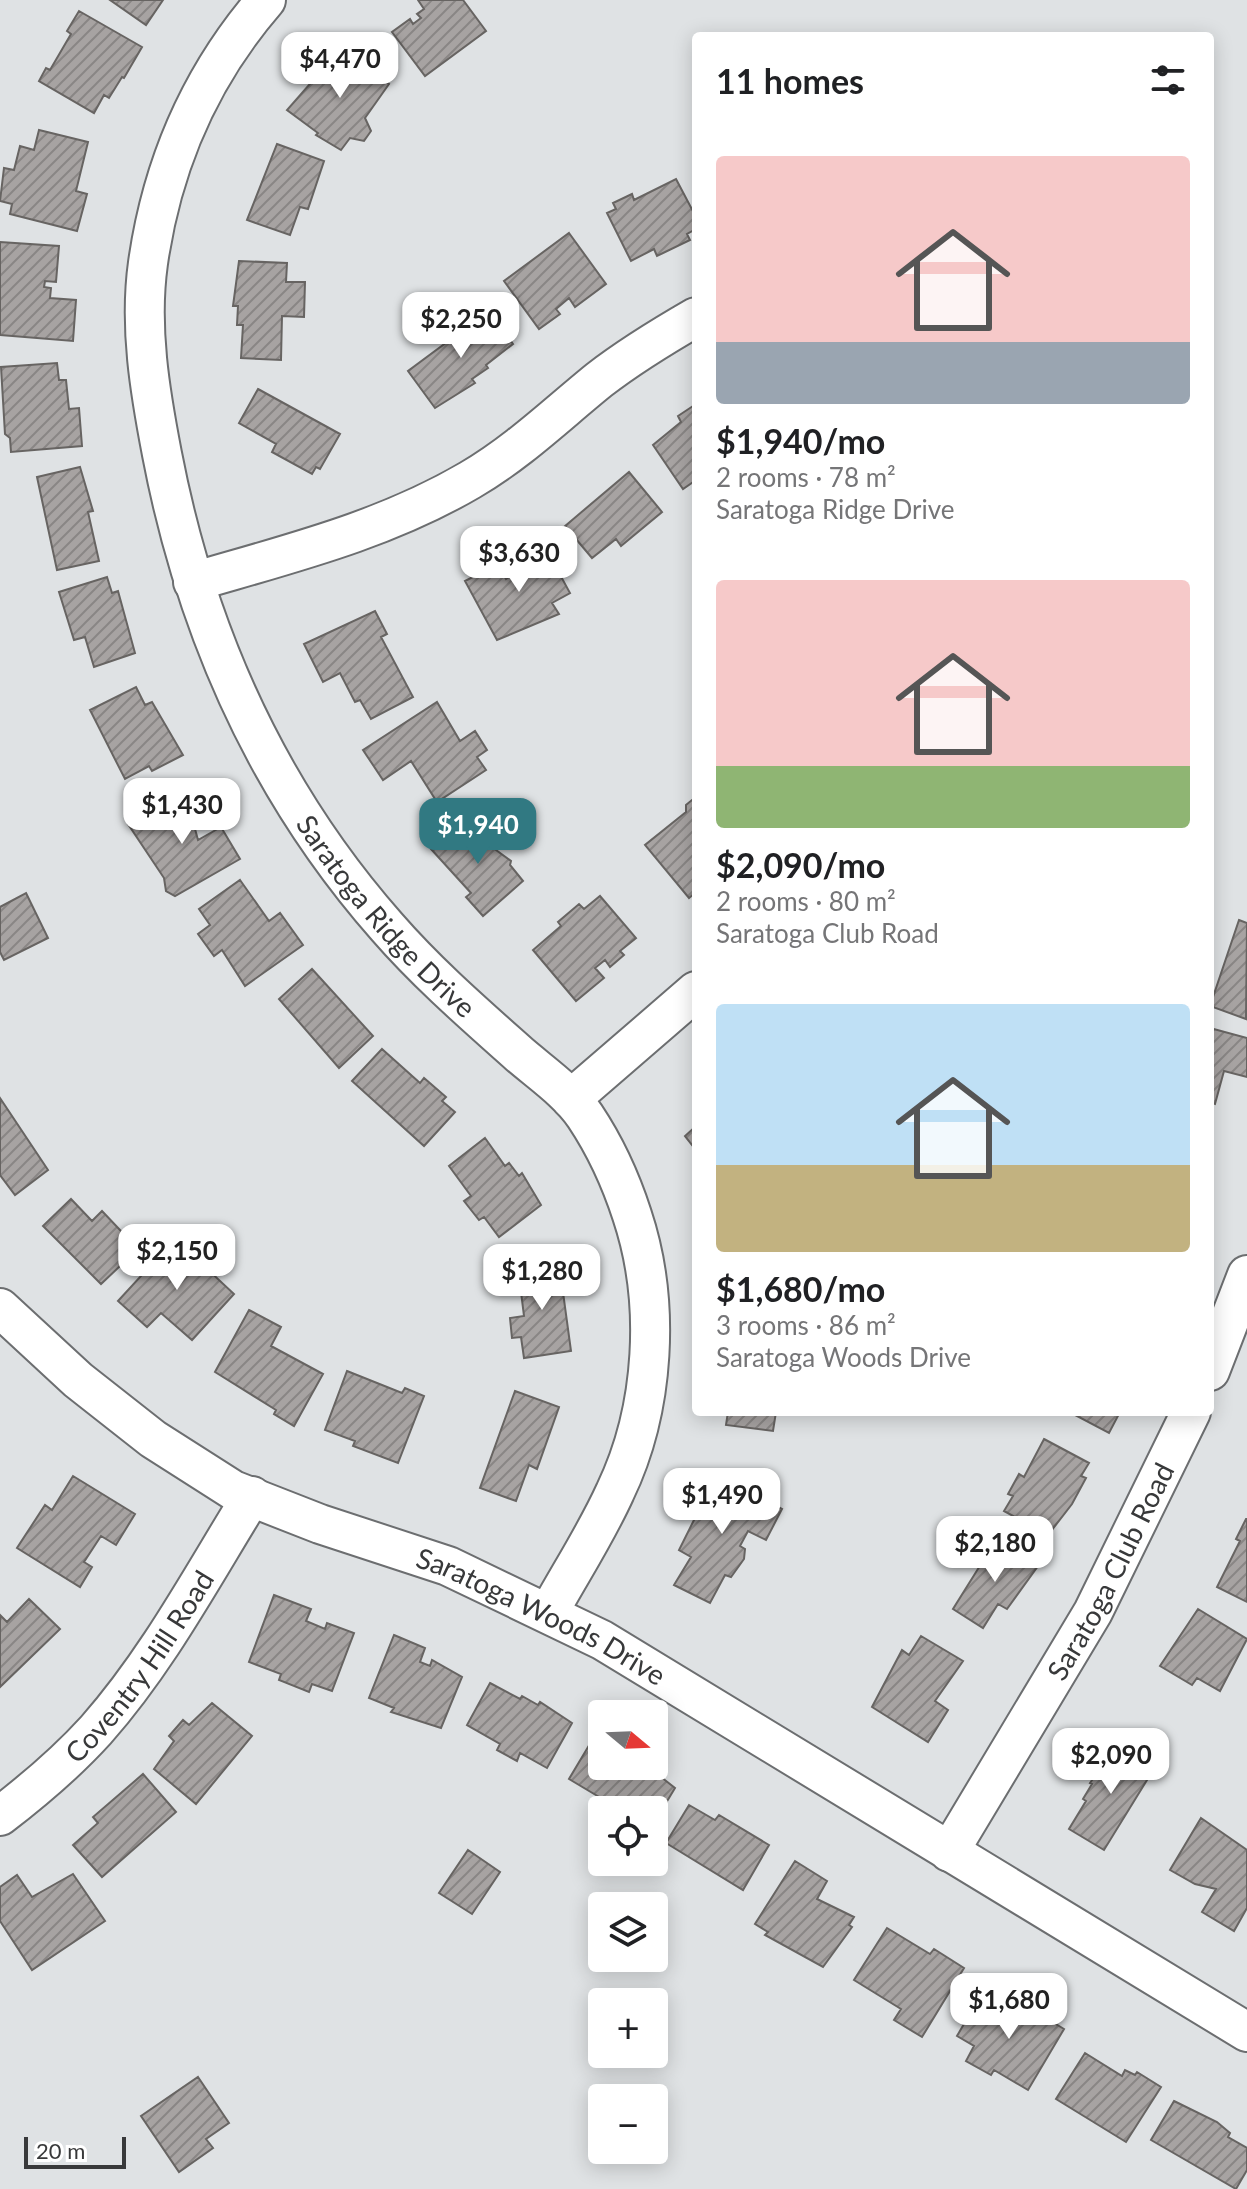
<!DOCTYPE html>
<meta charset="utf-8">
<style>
:root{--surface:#fff;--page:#f2f2f2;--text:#202124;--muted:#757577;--accent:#317982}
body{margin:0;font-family:Lato,sans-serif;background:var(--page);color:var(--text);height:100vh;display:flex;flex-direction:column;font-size:30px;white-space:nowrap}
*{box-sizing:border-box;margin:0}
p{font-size:26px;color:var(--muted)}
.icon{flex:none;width:44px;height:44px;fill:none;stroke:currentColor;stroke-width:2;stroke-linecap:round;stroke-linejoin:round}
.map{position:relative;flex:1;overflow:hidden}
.side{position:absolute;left:692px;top:32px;width:522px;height:1384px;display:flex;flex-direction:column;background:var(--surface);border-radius:8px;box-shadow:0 4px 20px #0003}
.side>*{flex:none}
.needle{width:52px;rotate:109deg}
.controls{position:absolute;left:588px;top:1700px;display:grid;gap:16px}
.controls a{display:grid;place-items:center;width:80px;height:80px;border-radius:8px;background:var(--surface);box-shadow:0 4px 20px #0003;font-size:40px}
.scale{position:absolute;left:24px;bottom:20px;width:102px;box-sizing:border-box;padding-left:8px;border:4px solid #38393a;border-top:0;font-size:22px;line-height:28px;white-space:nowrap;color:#38393a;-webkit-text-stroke:6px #fff;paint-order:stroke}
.price{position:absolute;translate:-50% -68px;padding:0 18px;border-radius:16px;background:#fff;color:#222;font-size:26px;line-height:52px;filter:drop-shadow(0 2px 4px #0008)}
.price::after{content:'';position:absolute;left:50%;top:48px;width:24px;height:18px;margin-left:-12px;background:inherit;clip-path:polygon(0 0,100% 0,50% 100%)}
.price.active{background:var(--accent);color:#fff}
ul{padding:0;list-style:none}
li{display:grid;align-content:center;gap:16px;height:424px;padding:0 24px}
li span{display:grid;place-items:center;height:248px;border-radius:8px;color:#555}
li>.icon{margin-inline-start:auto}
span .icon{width:144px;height:144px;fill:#fffc;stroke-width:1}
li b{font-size:34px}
h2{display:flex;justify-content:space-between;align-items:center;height:96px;padding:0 24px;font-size:34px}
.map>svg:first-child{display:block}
</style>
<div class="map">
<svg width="1247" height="2189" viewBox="0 0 1247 2189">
<defs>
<pattern id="building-hatch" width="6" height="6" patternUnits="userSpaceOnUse" patternTransform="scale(2)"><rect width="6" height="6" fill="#a7a3a2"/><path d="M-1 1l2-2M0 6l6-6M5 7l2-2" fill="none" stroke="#898685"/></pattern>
</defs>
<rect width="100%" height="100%" fill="#dfe2e4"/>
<path fill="url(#building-hatch)" stroke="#676462" stroke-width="2" d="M 110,0 L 163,0 L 146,25 Z
M 418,0 L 463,0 L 486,31 L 425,76 L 392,32 L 410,19 L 413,24 L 421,18 L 417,14 L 424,9 Z
M 79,11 L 142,47 L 124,78 L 122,77 L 109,98 L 104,95 L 94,113 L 39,81 L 46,68 L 50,70 L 71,34 L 67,31 Z
M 342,49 L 389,84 L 365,118 L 371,131 L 364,141 L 350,138 L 341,150 L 316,135 L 318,133 L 287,110 L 315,78 L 322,83 L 327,76 L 322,62 L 330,50 Z
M 39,130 L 88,142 L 76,191 L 87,194 L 77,231 L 10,214 L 12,204 L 0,201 L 4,168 L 14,170 L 20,146 L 34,150 Z
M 277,144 L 324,161 L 308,209 L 300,207 L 290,235 L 247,220 Z
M 676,179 L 696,217 L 696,229 L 687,234 L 690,240 L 657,256 L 654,249 L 631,261 L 607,213 L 616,209 L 613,203 L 632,194 L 634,200 Z
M 569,233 L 606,284 L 575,307 L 569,298 L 556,309 L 560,314 L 539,329 L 504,281 Z
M 0,242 L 59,246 L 56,282 L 45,281 L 44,287 L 51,288 L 50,298 L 76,300 L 73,341 L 0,335 Z
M 239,261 L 287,263 L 286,282 L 305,282 L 304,317 L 282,316 L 281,360 L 241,358 L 243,325 L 237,325 L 238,306 L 233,306 Z
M 489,311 L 513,344 L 486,365 L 488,368 L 472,379 L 475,383 L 435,408 L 408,371 Z
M 57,363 L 59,380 L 66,380 L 69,409 L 79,408 L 82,446 L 11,452 L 10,438 L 5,434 L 1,367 Z
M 258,389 L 340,434 L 320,469 L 316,467 L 312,474 L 272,452 L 276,444 L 239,423 Z
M 696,404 L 696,480 L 683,489 L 653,445 L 681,422 L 678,416 Z
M 80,467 L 93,511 L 88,512 L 99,561 L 57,570 L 37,477 Z
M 629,472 L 662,512 L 621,546 L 616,539 L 592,558 L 565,526 Z
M 546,549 L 570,593 L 552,603 L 559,614 L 497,640 L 465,581 L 498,564 L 506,579 L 518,571 L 513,562 L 524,555 L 527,560 Z
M 107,577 L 112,593 L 118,591 L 135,653 L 94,667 L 85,637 L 74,640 L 59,592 Z
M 375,611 L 387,634 L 381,637 L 413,697 L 371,719 L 360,700 L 355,702 L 340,673 L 323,682 L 304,644 Z
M 136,687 L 145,705 L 152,702 L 183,755 L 152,771 L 149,766 L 125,779 L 90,710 Z
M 437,702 L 460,741 L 475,731 L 487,750 L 477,757 L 486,770 L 437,802 L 411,761 L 383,780 L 363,750 Z
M 179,795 L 192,818 L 198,840 L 221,827 L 240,859 L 175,896 L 166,891 L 164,878 L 128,824 Z
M 692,800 L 696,801 L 696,892 L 689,898 L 645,845 L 686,812 L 686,805 Z
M 468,818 L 496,850 L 511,861 L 510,865 L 523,881 L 483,916 L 466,897 L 471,893 L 431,849 Z
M 240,880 L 269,921 L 280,913 L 303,945 L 245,986 L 222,950 L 214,956 L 198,934 L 210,925 L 199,909 Z
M 26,893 L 48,938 L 4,960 L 0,952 L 0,907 Z
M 600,896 L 636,938 L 620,951 L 624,955 L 610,967 L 605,960 L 595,968 L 604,978 L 576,1001 L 533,950 L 561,926 L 558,922 L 579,904 L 584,909 Z
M 1239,920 L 1247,923 L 1246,1019 L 1210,1006 Z
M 312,969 L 373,1036 L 339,1068 L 279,999 Z
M 1210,1028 L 1247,1038 L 1247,1077 L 1224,1071 L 1215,1104 L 1210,1102 Z
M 382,1049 L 420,1083 L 424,1078 L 446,1097 L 442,1101 L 455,1112 L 424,1146 L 352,1081 Z
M 0,1098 L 48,1170 L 15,1195 L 0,1175 Z
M 695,1127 L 696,1127 L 696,1150 L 685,1136 Z
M 485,1138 L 505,1166 L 509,1163 L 519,1176 L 522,1173 L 541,1205 L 499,1237 L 484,1217 L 479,1220 L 464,1201 L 471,1196 L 449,1166 Z
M 71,1199 L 92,1221 L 102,1211 L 138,1249 L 101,1284 L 43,1226 Z
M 175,1239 L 234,1294 L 192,1340 L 161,1313 L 147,1327 L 118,1301 Z
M 559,1263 L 571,1351 L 524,1358 L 521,1337 L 512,1338 L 510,1318 L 524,1316 L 518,1268 Z
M 249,1310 L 281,1327 L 271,1346 L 323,1374 L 294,1426 L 274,1414 L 276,1410 L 215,1372 Z
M 347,1371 L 402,1393 L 405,1388 L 424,1396 L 398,1463 L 353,1446 L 355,1441 L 325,1430 Z
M 515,1391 L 559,1407 L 537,1469 L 529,1465 L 516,1501 L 480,1488 Z
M 728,1412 L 776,1412 L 773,1431 L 726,1425 Z
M 1076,1412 L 1120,1412 L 1109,1433 L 1075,1415 Z
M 1044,1439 L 1089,1463 L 1081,1476 L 1086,1478 L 1072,1504 L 1048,1535 L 1004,1511 L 1013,1496 L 1008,1494 L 1019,1474 L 1024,1477 Z
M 716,1475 L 782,1509 L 766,1540 L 748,1531 L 740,1546 L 745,1549 L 744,1559 L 731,1577 L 725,1575 L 710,1603 L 674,1585 L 691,1557 L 679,1550 L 695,1518 L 690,1516 Z
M 73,1476 L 135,1514 L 116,1545 L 101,1536 L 84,1562 L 92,1567 L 80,1587 L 17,1548 L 45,1505 L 52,1510 Z
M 1246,1519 L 1247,1519 L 1247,1602 L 1217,1587 L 1240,1541 L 1236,1539 Z
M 996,1540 L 1038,1566 L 1007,1609 L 998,1604 L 983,1628 L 953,1609 Z
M 274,1595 L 311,1609 L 306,1621 L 325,1629 L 327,1623 L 354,1633 L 332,1691 L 312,1684 L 309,1692 L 279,1680 L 281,1674 L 249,1662 Z
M 29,1599 L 60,1629 L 0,1687 L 0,1615 L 7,1622 Z
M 1198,1609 L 1247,1639 L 1220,1691 L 1197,1678 L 1192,1685 L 1160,1666 Z
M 394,1635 L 425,1648 L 420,1662 L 430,1666 L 432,1660 L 462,1677 L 441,1728 L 391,1712 L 394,1708 L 369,1698 Z
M 921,1636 L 963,1661 L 935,1701 L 948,1710 L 928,1742 L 872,1707 L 902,1650 L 909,1655 Z
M 490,1683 L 520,1699 L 522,1696 L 538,1705 L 540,1702 L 572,1723 L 547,1768 L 520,1753 L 517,1761 L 497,1750 L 500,1744 L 467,1725 Z
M 212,1703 L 252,1736 L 196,1804 L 154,1769 L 174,1741 L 169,1736 L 183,1720 L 189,1725 Z
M 591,1742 L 602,1748 L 602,1766 L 647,1766 L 675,1788 L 654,1823 L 654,1810 L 621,1810 L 569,1779 Z
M 1118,1743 L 1155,1767 L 1104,1850 L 1069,1829 L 1086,1801 L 1083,1799 L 1092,1784 L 1090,1783 Z
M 143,1774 L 176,1812 L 102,1877 L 73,1845 L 98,1823 L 93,1817 Z
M 689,1805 L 715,1820 L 719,1815 L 769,1845 L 743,1890 L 666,1843 Z
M 1201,1818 L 1247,1850 L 1247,1908 L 1234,1931 L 1202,1912 L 1216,1889 L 1195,1884 L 1170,1870 Z
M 468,1850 L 500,1872 L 472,1914 L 439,1893 Z
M 795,1861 L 827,1881 L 817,1899 L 854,1917 L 849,1925 L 852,1927 L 823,1967 L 765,1935 L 768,1932 L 755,1924 Z
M 73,1874 L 105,1921 L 32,1970 L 0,1921 L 0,1887 L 17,1875 L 32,1897 Z
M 887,1928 L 930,1954 L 934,1949 L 964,1968 L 922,2037 L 894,2020 L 901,2009 L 854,1980 Z
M 982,1993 L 1025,2019 L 1031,2009 L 1064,2029 L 1028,2090 L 994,2070 L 991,2075 L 966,2061 L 974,2046 L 957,2036 Z
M 1085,2053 L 1122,2076 L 1125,2070 L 1135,2075 L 1137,2072 L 1161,2087 L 1126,2142 L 1056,2099 Z
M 198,2077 L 229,2123 L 206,2139 L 213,2148 L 179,2172 L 141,2116 Z
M 1174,2101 L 1217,2122 L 1230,2133 L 1228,2137 L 1247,2148 L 1247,2170 L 1236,2189 L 1151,2140 Z"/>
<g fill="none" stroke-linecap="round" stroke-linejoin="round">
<defs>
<g id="minor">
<path id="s1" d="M 266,0 C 201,75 162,165 148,263 C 139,327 150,392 162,454 C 196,631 267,791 387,927 C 427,973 473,1013 519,1054 C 541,1073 569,1092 585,1116 C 605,1146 621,1181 632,1215 C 661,1302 655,1409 615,1492 C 596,1534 571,1572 549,1612"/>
<path d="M 193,582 C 288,554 383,531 470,480 C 518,452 557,414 599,380 C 630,356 663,336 696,317"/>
<path d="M 571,1099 L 696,991"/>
<path id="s2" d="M 0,1308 L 78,1380 L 153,1439 L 233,1490 L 320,1524 L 448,1566 L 602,1640 L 1247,2032"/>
<path d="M 1210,1371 L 1247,1275"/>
<path id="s3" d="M 0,1816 C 34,1790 67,1762 96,1730 C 158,1660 203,1575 252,1496"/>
<path id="s4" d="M 949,1852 L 1093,1612 L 1191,1412"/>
</g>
</defs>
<use href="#minor" stroke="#6c6e70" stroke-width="42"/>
<use href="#minor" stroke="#fff" stroke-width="38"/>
</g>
<g text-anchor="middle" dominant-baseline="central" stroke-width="8" stroke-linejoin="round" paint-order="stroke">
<g font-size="28" fill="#38393a" stroke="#fff">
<text stroke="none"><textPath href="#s1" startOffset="1006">Saratoga Ridge Drive</textPath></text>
<text stroke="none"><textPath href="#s4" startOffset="324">Saratoga Club Road</textPath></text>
<text stroke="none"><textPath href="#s2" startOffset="630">Saratoga Woods Drive</textPath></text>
<text stroke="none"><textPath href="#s3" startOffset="206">Coventry Hill Road</textPath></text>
</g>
</g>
</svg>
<div class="controls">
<a><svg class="needle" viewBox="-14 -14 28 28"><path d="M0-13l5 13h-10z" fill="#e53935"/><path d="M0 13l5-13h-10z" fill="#757577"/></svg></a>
<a><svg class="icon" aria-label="locate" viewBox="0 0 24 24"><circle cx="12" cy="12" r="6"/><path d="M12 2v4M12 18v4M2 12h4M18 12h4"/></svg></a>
<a><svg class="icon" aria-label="layers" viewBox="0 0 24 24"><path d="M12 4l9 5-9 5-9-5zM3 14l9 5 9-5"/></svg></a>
<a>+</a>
<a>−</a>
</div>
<div class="scale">20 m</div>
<b class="price" style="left:340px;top:100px">$4,470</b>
<b class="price" style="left:461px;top:360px">$2,250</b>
<b class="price" style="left:519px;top:594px">$3,630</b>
<b class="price" style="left:182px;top:846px">$1,430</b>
<b class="price active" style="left:478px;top:866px">$1,940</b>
<b class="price" style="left:177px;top:1292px">$2,150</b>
<b class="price" style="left:542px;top:1312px">$1,280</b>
<b class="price" style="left:722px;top:1536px">$1,490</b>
<b class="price" style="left:995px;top:1584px">$2,180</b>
<b class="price" style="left:1111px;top:1796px">$2,090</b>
<b class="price" style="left:1009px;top:2041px">$1,680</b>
<section class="side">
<h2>11 homes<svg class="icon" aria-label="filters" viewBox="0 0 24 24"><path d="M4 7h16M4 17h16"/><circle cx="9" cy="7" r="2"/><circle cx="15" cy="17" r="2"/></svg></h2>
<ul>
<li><span style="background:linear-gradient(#f6c9c9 75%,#9aa5b1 0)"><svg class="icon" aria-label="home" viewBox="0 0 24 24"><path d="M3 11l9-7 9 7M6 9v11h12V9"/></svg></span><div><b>$1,940/mo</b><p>2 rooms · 78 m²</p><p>Saratoga Ridge Drive</p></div></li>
<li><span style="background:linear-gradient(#f6c9c9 75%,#8fb573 0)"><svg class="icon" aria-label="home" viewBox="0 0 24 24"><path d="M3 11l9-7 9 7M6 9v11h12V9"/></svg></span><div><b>$2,090/mo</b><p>2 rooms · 80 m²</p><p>Saratoga Club Road</p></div></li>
<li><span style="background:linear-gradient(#bfe0f5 65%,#c2b280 0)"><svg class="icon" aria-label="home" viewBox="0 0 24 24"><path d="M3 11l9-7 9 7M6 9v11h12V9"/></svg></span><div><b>$1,680/mo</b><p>3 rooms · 86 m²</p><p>Saratoga Woods Drive</p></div></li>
</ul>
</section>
</div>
